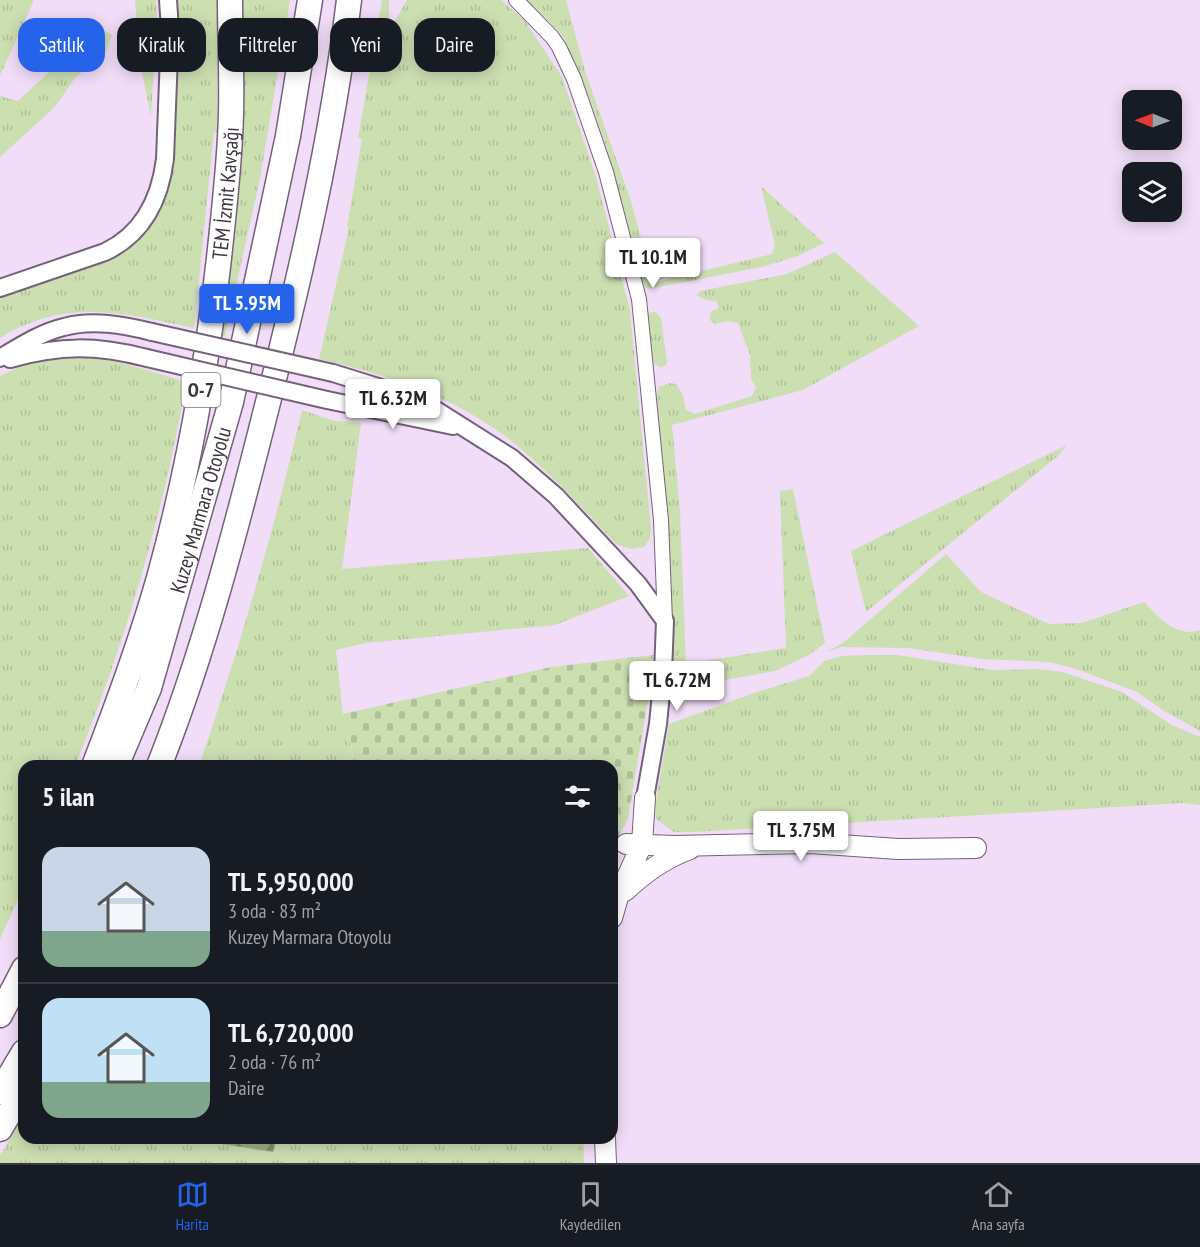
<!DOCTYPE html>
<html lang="tr">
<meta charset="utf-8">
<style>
:root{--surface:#171b24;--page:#20242c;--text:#f1f3f6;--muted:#9ea1a6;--line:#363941;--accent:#2563eb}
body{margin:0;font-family:"PT Sans Narrow",sans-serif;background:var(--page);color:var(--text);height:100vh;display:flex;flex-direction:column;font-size:22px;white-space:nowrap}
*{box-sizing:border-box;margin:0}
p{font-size:20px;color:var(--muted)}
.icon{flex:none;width:33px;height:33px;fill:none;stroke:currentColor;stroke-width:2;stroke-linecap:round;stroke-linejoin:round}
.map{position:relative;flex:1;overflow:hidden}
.side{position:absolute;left:18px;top:760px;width:600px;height:384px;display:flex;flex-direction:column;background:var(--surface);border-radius:18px;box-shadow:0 3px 15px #0003}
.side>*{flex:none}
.banner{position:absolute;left:18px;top:18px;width:600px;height:54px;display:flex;gap:12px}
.needle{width:39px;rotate:271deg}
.buttons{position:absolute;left:1122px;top:90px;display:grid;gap:12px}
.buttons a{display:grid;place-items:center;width:60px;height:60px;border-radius:12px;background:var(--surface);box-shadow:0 3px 15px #0003;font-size:30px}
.price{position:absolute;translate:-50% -51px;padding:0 14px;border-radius:6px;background:#fff;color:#222;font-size:20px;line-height:39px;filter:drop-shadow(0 2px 3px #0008)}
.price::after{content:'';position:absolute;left:50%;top:36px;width:18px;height:14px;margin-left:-9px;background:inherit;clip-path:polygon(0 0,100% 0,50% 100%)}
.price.selected{background:var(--accent);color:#fff}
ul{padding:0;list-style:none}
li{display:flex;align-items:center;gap:18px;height:150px;padding:0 24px}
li+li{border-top:2px solid var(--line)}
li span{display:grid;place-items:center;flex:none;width:168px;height:120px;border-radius:18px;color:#555}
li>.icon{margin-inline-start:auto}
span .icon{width:72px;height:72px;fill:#fffc;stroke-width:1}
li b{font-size:26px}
h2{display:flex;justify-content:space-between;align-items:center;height:72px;padding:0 24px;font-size:26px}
.tag{padding:0 21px;border-radius:18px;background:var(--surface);box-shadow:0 3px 15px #0003;font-size:21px;line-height:54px}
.tag.selected{background:var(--accent);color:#fff}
.tab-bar{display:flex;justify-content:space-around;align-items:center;height:84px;border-top:2px solid var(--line);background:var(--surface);font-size:16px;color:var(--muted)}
.tab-bar a{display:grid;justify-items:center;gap:3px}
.tab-bar .selected{color:var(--accent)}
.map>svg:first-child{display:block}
</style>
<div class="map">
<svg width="1200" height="1163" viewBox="0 0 1200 1163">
<defs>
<pattern id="grass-tufts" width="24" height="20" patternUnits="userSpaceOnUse" patternTransform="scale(1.5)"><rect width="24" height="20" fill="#ccdfb1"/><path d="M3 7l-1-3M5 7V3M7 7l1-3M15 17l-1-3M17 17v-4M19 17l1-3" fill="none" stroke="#b0c099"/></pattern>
<pattern id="forest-firs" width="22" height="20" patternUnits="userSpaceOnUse" patternTransform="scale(1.5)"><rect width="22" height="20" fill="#9cb080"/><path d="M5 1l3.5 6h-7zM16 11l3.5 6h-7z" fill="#81906a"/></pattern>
<pattern id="cemetery-stones" width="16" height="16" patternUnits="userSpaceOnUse" patternTransform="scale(1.5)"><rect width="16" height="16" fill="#ccdfb1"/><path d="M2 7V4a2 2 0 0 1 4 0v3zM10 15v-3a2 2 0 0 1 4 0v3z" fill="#b0c099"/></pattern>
</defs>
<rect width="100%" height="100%" fill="#f1ddf8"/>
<path fill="url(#grass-tufts)" d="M 0,0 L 34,0 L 0,76 Z
M 135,0 L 156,0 L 157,14 L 151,116 L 141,68 Z
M 176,0 L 217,0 L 217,133 L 214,132 L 194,328 C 124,313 65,297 0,338 L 0,297 L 104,263 L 137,241 L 156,217 L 171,180 L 176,139 L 178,30 Z
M 240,0 L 290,0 L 260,179 L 225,336 L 220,334 Z
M 382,0 L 389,0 L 389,31 L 407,0 L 501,0 L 525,21 L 562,77 L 596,177 L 630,310 L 651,529 L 650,539 L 644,547 L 631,549 L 616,544 C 584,510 551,474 515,444 C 459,398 389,375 319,359 L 349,228 L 347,227 L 362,139 L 358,138 Z
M 527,0 L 566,0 L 585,71 L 631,201 L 653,283 L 772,254 L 775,245 L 761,186 L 824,243 L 798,256 L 762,267 L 648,289 L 643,285 L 607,149 L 585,86 L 562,35 Z
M 96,28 L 112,34 L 106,51 L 75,78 L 55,107 L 0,157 L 0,96 L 18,101 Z
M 835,252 L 919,326 L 803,390 L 672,425 L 680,511 L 686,664 L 786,648 L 780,491 L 793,489 L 825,643 L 809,655 L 775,671 L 672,689 L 671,571 L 658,433 L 657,394 L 659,387 L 669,383 L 676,384 L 683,395 L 686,410 L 695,414 L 752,396 L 756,387 L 751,378 L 750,355 L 738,323 L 728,321 L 715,324 L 710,320 L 711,311 L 719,308 L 716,301 L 706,300 L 696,295 L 700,291 L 787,274 Z
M 651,312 L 656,312 L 661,318 L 667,362 L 665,366 L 661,367 L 654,364 L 652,359 L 647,314 Z
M 65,356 C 107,356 147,370 187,382 C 178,425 170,469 159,511 C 137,598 109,683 75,766 L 24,766 L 24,887 L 0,939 L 0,376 L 23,365 Z
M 302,410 L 334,421 L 361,423 L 342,569 L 588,548 L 629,596 L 555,625 L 366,643 L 336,650 L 343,714 L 355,766 L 199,766 C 239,649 274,531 302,410 Z
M 1067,445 L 1059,455 L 866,612 L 851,551 Z
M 946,554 L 981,592 L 1049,624 L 1082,623 L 1144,602 C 1160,618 1176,638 1200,630 L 1200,731 L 1164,711 L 1137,692 L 1076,669 L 1049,662 L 982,659 L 908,648 L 841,647 L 824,653 L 843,643 Z
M 869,655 L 898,655 L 992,670 L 1038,669 L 1063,672 L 1122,692 L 1172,725 L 1200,737 L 1200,805 L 1183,803 L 693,832 L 674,832 L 656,819 L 655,806 L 669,724 L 757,692 L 809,676 L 824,661 L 842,656 Z
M 24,1114 L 24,1138 L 583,1139 L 584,1163 L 0,1163 L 0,1156 Z"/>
<path fill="url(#forest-firs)" d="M 188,1139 L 188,1138 L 277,1139 L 273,1152 L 210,1142 L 188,1144 Z"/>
<path fill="url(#cemetery-stones)" d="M 653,655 L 649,694 L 628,819 L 612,848 L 612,766 L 355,766 L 343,714 L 551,667 Z"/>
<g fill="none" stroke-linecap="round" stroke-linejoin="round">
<defs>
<path id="minor" d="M 516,0 L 552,37 L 559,47 L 574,79 L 606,172 L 639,299 L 661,520 L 665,621"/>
<path id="tertiary" d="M 0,288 L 105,252 C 143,234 160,199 165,159 L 170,29 L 168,0
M 0,358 C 20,346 42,332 64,327 C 92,319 124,325 152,332
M 10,359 C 61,345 95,345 147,358
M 333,373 L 410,397 L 436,410 L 512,458 L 556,496 L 638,584 L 665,621 L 663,673 L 658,724 L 645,798
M 327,400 L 453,426"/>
<path id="secondary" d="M 626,844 L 674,846 L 810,843 L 898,849 L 976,848
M 625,891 C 644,873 665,858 690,849
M 612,918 L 618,897 L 642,844 L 645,798
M 605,1138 L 606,1163"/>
<g id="motorway">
<path id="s1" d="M 94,766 C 118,704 141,642 159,578 C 188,473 207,366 219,258 C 224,210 230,162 231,113 C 232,76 230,38 230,0"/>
<path id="s2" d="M 116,766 L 149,688 L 231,402 L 288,136 L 310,0"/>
<path d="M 159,766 C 204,652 235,533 265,414 C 300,278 332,140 349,0"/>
<path d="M 0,1015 L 24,969"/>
<path d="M 0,1092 L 24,1052"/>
<path d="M 0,1129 L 24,1088"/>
</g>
</defs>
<use href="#minor" stroke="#74627a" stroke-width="16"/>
<use href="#tertiary" stroke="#74627a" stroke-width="20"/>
<use href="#secondary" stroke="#74627a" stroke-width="22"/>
<use href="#motorway" stroke="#74627a" stroke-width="27"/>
<use href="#minor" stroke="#fff" stroke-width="14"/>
<use href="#tertiary" stroke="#fff" stroke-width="16"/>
<use href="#secondary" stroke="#fff" stroke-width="20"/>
<use href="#motorway" stroke="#fff" stroke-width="24"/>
<defs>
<path id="tertiary-bridge" d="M 152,332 L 333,373
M 147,358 L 327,400"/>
</defs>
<use href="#tertiary-bridge" stroke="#74627a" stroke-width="20" stroke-linecap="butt"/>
<use href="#tertiary-bridge" stroke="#fff" stroke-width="16"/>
</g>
<g text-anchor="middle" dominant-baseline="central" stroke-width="4.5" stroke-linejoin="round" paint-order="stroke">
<rect fill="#fff" stroke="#78727a" stroke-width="1.5" x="181.5" y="373" width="39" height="34" rx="4.5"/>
<g font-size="20" font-weight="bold" fill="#3e3641">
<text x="201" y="390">O-7</text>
</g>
<g font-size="21" fill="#3e3641" stroke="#fff">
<text stroke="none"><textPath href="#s1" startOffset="590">TEM İzmit Kavşağı</textPath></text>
<text stroke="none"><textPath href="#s2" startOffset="270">Kuzey Marmara Otoyolu</textPath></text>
</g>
</g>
</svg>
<div class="buttons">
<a><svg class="needle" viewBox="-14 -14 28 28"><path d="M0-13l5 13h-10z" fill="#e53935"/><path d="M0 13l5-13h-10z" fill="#9ea1a6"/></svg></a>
<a><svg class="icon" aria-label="layers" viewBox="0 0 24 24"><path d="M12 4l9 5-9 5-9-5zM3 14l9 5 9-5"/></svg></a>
</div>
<b class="price" style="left:653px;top:289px">TL 10.1M</b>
<b class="price selected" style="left:247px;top:335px">TL 5.95M</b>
<b class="price" style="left:393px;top:430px">TL 6.32M</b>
<b class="price" style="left:677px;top:712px">TL 6.72M</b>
<b class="price" style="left:801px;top:862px">TL 3.75M</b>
<div class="banner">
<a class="tag selected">Satılık</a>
<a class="tag">Kiralık</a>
<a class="tag">Filtreler</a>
<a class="tag">Yeni</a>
<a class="tag">Daire</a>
</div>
<section class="side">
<h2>5 ilan<svg class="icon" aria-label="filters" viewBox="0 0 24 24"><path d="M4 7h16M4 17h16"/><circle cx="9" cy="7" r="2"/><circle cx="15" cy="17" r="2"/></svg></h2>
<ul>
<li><span style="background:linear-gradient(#c9d6e8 70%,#7fa58c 0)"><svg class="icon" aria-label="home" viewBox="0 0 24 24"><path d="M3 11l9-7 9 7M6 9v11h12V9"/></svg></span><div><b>TL 5,950,000</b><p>3 oda · 83 m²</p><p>Kuzey Marmara Otoyolu</p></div></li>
<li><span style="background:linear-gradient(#bfe0f5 70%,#7fa58c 0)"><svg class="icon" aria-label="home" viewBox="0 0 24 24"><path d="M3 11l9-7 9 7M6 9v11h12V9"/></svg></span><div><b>TL 6,720,000</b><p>2 oda · 76 m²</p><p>Daire</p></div></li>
</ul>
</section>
</div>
<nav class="tab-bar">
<a class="selected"><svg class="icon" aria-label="map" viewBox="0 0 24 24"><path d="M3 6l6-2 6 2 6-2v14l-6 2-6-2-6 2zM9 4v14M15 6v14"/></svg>Harita</a>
<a><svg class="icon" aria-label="saved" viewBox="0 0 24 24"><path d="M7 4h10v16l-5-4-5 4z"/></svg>Kaydedilen</a>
<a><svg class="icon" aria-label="home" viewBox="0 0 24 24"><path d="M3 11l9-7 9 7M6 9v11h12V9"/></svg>Ana sayfa</a>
</nav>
